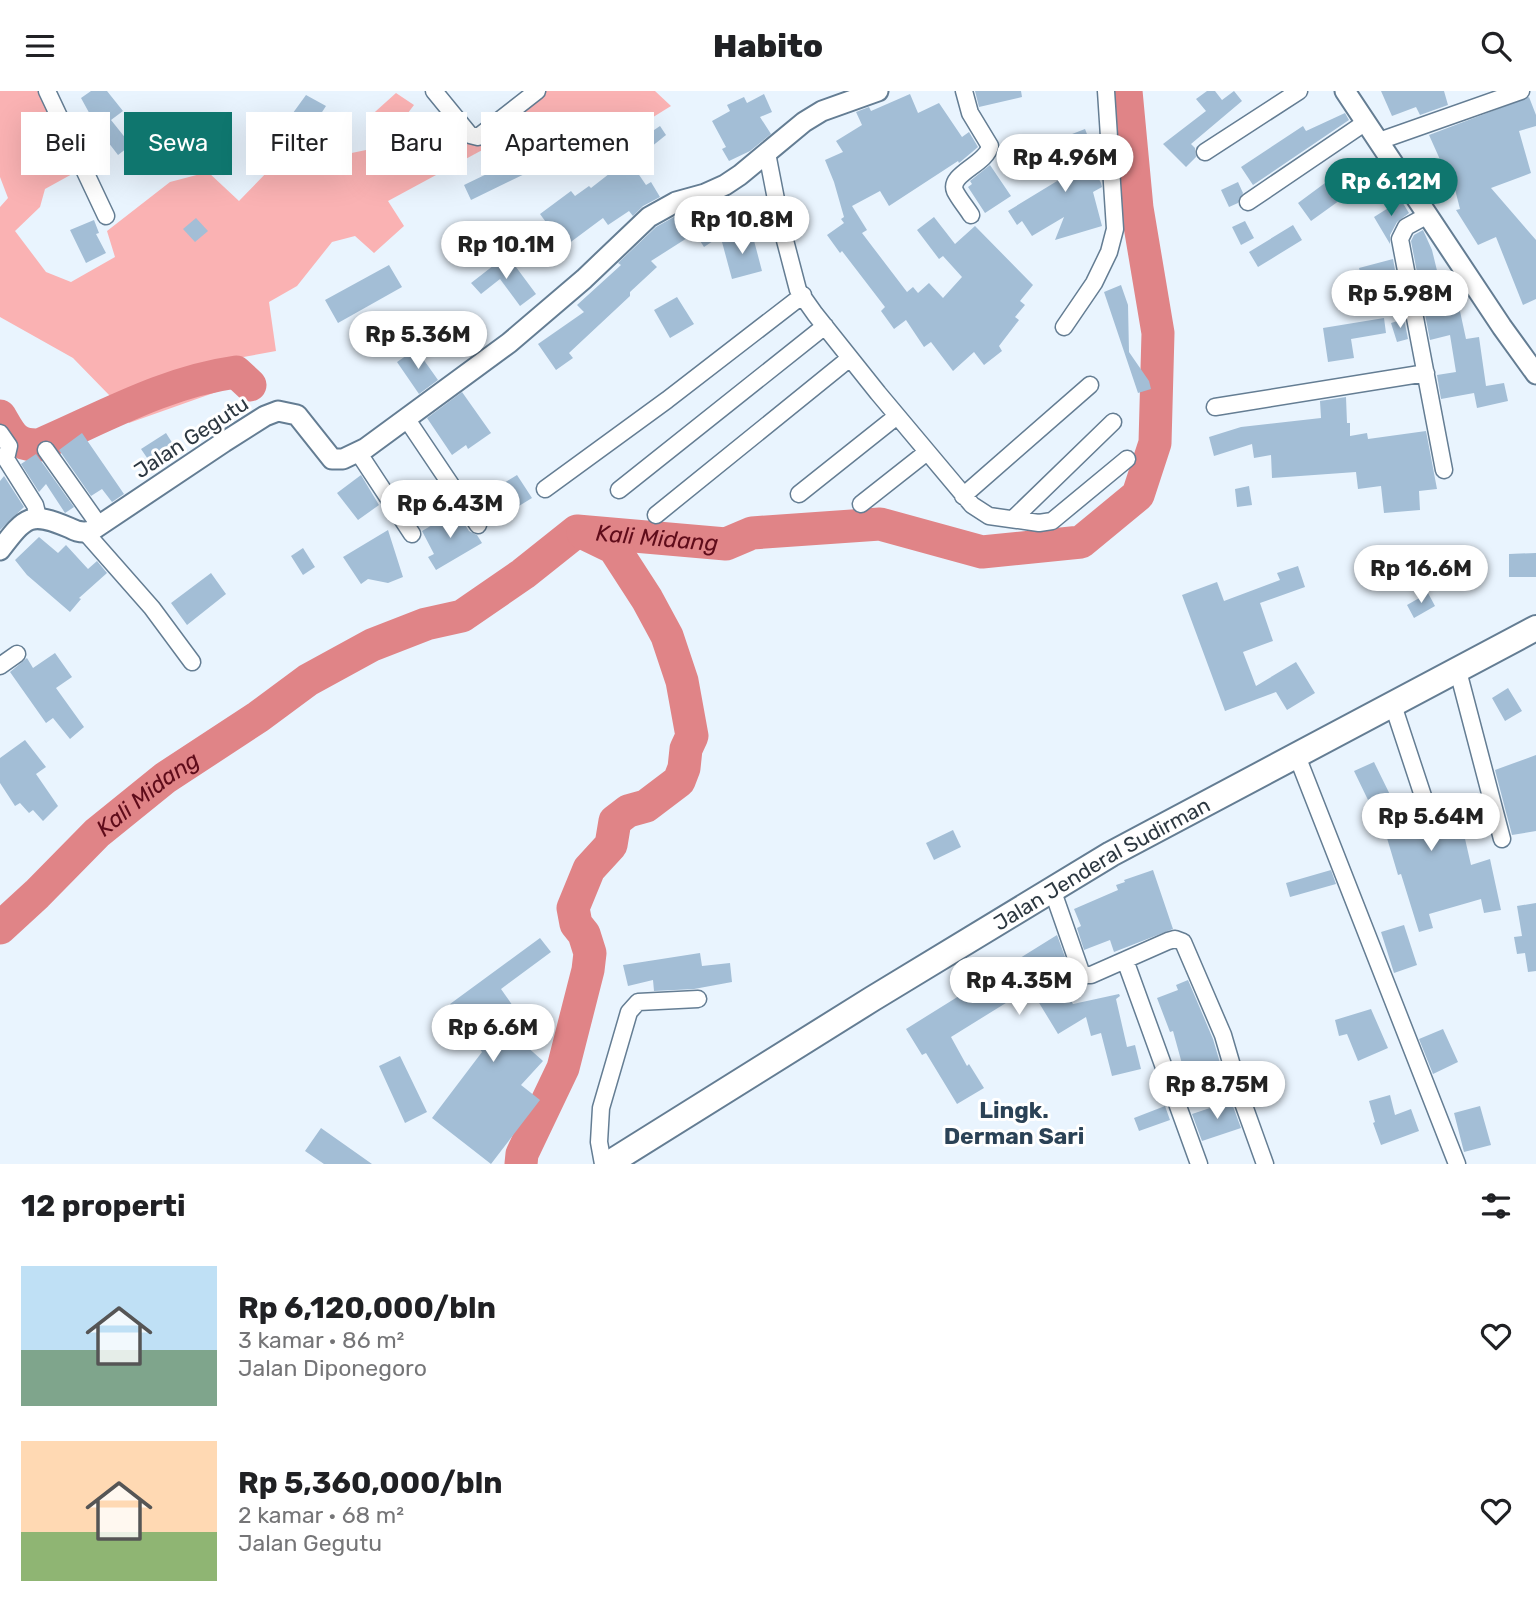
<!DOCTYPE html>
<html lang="id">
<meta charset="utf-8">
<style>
:root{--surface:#fff;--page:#f2f2f2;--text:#202124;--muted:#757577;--accent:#0f766e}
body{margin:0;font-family:Rubik,sans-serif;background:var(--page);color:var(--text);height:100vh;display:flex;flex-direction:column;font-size:26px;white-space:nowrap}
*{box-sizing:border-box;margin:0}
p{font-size:23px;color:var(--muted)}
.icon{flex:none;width:38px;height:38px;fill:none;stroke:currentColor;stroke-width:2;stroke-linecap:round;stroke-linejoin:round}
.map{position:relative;height:1073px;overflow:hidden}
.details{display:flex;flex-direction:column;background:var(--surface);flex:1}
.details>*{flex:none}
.top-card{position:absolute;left:21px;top:21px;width:700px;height:63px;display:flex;gap:14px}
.price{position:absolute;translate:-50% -60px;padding:0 16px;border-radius:24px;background:#fff;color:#222;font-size:23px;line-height:46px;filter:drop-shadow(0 2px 4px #0008)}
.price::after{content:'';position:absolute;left:50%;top:42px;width:21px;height:16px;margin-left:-10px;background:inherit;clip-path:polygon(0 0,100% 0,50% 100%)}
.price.active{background:var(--accent);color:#fff}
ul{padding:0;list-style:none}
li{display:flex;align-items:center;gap:21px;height:175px;padding:0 21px}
li span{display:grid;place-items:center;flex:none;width:196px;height:140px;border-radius:0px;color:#555}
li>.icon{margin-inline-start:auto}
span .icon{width:84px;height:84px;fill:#fffc;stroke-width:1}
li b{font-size:30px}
h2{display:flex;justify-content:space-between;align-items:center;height:84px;padding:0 21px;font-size:30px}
.tag{padding:0 24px;border-radius:0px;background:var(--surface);box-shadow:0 7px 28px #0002;font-size:24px;line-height:63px}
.tag.active{background:var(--accent);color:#fff}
header{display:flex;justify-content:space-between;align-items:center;height:91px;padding:0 21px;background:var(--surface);font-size:32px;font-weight:800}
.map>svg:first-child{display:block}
</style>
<header><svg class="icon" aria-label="menu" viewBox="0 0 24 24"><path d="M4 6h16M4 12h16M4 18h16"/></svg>Habito<svg class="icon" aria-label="search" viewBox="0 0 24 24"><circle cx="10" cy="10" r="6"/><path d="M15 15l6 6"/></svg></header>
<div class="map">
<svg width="1536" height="1073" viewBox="0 0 1536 1073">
<rect width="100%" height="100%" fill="#e9f4fe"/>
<path fill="#fab2b3" d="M 0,0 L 39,0 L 74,82 L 45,98 L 40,116 L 15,140 L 46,181 L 71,191 L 115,166 L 107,140 L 170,91 L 208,81 L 239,110 L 299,48 L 318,69 L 366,59 L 366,29 L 396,2 L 414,14 L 380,59 L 396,83 L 452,42 L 483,51 L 545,0 L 655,0 L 671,15 L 574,75 L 532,32 L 388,110 L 404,135 L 374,162 L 355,145 L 332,151 L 297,195 L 269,211 L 276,260 L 238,267 L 222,299 L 129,332 L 111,306 L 73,267 L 0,226 L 0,116 L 8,107 L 0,86 Z"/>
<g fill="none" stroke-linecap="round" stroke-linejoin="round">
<g stroke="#e08487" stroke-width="33">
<path d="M 0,325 C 11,344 15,355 39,354 C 104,326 165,291 236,281 L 250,294"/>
<path id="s1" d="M 0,837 L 37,803 L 97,742 L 165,687 L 258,626 L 308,589 L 372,554 L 426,533 L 462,525 L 523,483 L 577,440 L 726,453 L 752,442 L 880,433 L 982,461 L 1081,451 L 1138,404 L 1155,352 L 1158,242 L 1137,117 L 1126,0"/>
<path d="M 521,1073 L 522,1063 L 563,977 L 588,879 L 590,862 L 584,843 L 576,833 L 573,817 L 589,778 L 611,754 L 615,730 L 628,720 L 646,715 L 679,690 L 684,677 L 686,658 L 692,645 L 682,590 L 667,545 L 647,508 L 614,457 L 583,442"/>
</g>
</g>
<path fill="#a3bed6" d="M 91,0 L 107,0 L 123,20 L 111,29 L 131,54 L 118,64 L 98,38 L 81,7 Z
M 975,0 L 1021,0 L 1022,6 L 979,16 Z
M 1207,0 L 1215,0 L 1222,9 L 1234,0 L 1242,10 L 1191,53 L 1195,57 L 1196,66 L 1186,76 L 1163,53 L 1206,20 L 1196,8 Z
M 1381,0 L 1444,0 L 1448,14 L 1420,24 L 1416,16 L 1392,25 Z
M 764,3 L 772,21 L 760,26 L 771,43 L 750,60 L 729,70 L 722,58 L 726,56 L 712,30 L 730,20 L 727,14 L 744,6 L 747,12 Z
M 910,3 L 918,22 L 939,12 L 962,46 L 969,41 L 978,56 L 959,72 L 958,70 L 889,115 L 880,100 L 852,115 L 867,139 L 862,142 L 907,201 L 913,196 L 918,202 L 929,192 L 943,207 L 962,186 L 943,165 L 939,168 L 917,139 L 934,126 L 955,153 L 975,135 L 1033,194 L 1020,210 L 1025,214 L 1015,226 L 1019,229 L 999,255 L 1002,260 L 984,274 L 974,261 L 953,280 L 931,251 L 924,256 L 906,229 L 894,238 L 881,220 L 885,216 L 842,160 L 840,162 L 827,144 L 844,132 L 841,128 L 844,126 L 834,91 L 825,69 L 843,61 L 836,50 L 862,34 L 856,21 L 869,16 L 871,20 Z
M 306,4 L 326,15 L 307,44 L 298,37 L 268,68 L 257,58 L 260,55 L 250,45 L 265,31 L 277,44 Z
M 1529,6 L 1536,24 L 1536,35 L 1519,40 L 1531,82 L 1491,97 L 1536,149 L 1536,208 L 1523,214 L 1496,146 L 1478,154 L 1456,119 L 1460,118 L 1448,71 L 1442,73 L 1429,44 Z
M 1345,22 L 1349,29 L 1253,94 L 1241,76 L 1303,35 L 1306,40 Z
M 660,35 L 666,44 L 631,72 L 646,94 L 651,91 L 660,106 L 643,115 L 633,125 L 629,120 L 608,134 L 603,127 L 564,156 L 540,123 L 571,100 L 575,105 L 589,95 L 591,97 L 614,79 L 608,70 Z
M 1085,38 L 1092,56 L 1084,59 L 1101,92 L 1102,96 L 1093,101 L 1102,135 L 1055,149 L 1064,126 L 1032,145 L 1022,130 L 1017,134 L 1008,120 L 1067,84 L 1054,50 Z
M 530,62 L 537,77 L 471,109 L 464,94 Z
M 990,74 L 1011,105 L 985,122 L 968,96 L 972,93 L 970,90 Z
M 1348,75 L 1361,94 L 1311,130 L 1298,112 Z
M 1238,91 L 1243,102 L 1238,112 L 1229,116 L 1221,99 Z
M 1401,109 L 1409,122 L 1397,131 L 1390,144 L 1390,153 L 1374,126 Z
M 713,113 L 725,142 L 704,156 L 695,142 L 651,170 L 657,176 L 630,201 L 630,205 L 569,262 L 573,267 L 556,279 L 538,253 L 584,221 L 577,214 L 621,174 L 618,172 L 656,136 L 681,122 L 683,125 Z
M 196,127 L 208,140 L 195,151 L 183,138 Z
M 94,129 L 99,142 L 96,143 L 106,162 L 86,172 L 70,139 Z
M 1245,130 L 1254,147 L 1241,154 L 1232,136 Z
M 1293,134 L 1302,149 L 1258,176 L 1249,161 Z
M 1423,139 L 1432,159 L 1442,200 L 1455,197 L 1466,248 L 1479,246 L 1486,295 L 1504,292 L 1508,310 L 1477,317 L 1474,302 L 1441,308 L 1437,284 L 1456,281 L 1450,244 L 1430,249 L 1411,150 L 1414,144 Z
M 752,142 L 762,180 L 732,188 L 722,151 Z
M 507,164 L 536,203 L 520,215 L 500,188 L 481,203 L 471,192 Z
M 1393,168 L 1397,190 L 1365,199 L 1359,177 Z
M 389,174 L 402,196 L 338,232 L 325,209 Z
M 1121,194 L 1128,214 L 1129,261 L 1149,290 L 1151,298 L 1138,302 L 1104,201 Z
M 677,206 L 694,233 L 670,247 L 654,219 Z
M 1384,227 L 1386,242 L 1351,248 L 1354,267 L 1328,271 L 1323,237 Z
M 1404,228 L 1408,248 L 1397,251 L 1391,232 Z
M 416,258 L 438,289 L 419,303 L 397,271 Z
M 462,301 L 491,342 L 468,358 L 466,354 L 452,364 L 427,327 Z
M 1346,306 L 1347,332 L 1350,332 L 1350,345 L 1367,342 L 1368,348 L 1426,340 L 1437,398 L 1419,400 L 1420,419 L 1384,422 L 1381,395 L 1358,398 L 1356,381 L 1272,387 L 1271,364 L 1254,367 L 1252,353 L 1214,365 L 1209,346 L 1241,336 L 1321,327 L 1320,310 Z
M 82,342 L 124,403 L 112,411 L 102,398 L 91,405 L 59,359 Z
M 166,342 L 178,361 L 154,377 L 141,358 Z
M 36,363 L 74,416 L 65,422 L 46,393 L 39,401 L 21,373 Z
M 361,384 L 379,414 L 358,429 L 337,402 Z
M 517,384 L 532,407 L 514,418 L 499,395 Z
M 4,385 L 24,416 L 0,439 L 0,390 Z
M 1249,395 L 1252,414 L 1237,416 L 1235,398 Z
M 456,420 L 469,440 L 477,444 L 482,452 L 436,479 L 428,466 L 434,463 L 422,440 Z
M 388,439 L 403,486 L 388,492 L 368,488 L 361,493 L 343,466 Z
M 39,446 L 58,462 L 66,454 L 88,478 L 97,470 L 107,482 L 79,507 L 81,508 L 70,521 L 27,484 L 15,469 Z
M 303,457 L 315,476 L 303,484 L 291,465 Z
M 1536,462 L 1536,486 L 1509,486 L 1509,463 Z
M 1298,475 L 1305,496 L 1260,512 L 1273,550 L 1243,561 L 1256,595 L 1296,571 L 1315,602 L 1287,619 L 1276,601 L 1225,620 L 1182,504 L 1217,491 L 1224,510 L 1280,489 L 1277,482 Z
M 211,482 L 226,503 L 187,534 L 171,512 Z
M 1428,502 L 1435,515 L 1414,527 L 1407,514 Z
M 55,562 L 72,586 L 56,597 L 84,636 L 70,648 L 53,627 L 46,632 L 10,581 L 27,567 L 33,577 Z
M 1508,597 L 1522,620 L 1505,630 L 1492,607 Z
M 25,649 L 46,676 L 36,683 L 58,715 L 43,730 L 33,719 L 29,722 L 20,712 L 15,715 L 0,692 L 0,667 Z
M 1536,664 L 1536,740 L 1512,744 L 1495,679 Z
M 1374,671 L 1397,718 L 1417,713 L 1426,715 L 1432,709 L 1455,704 L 1471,774 L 1490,768 L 1501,819 L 1484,822 L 1481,808 L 1429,823 L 1433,837 L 1419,841 L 1401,783 L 1398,784 L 1384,737 L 1379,704 L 1368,709 L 1354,680 Z
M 953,739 L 961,756 L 934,769 L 926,752 Z
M 1153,779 L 1173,838 L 1114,861 L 1110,849 L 1084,859 L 1077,837 L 1081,835 L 1074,818 L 1118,799 L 1116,794 L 1125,791 L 1124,789 Z
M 1331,779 L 1336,793 L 1290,806 L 1286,792 Z
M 1536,812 L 1536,880 L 1528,881 L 1525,862 L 1517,863 L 1514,846 L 1522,845 L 1517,815 Z
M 1404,834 L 1417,874 L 1394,882 L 1381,841 Z
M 1057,844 L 1068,874 L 1054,882 L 1073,913 L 1119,903 L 1120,905 L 1116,908 L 1127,956 L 1135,954 L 1141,978 L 1112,985 L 1101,942 L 1091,945 L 1086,926 L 1058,943 L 1030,897 L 951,946 L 967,975 L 969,973 L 984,997 L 957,1013 L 926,962 L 922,964 L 906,938 Z
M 540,847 L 551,861 L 501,898 L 520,925 L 505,936 L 543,970 L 521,994 L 540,1009 L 491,1073 L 432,1027 L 482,961 L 467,940 L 469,939 L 450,913 Z
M 700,862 L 702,875 L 730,872 L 732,891 L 694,898 L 654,900 L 653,889 L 628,895 L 623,874 Z
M 1188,889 L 1213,948 L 1223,982 L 1187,991 L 1173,940 L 1170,941 L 1157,907 L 1178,899 L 1176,894 Z
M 1371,918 L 1388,957 L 1358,970 L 1347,943 L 1339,945 L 1335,929 Z
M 1443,938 L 1458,971 L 1433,983 L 1419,948 Z
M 400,965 L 427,1021 L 405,1032 L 379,975 Z
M 1390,1004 L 1395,1024 L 1411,1018 L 1419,1040 L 1381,1054 L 1373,1032 L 1375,1031 L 1369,1010 Z
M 1231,1010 L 1241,1037 L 1202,1050 L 1192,1023 Z
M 1165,1015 L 1170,1029 L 1139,1040 L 1134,1027 Z
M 1480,1015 L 1491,1054 L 1464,1061 L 1454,1022 Z
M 321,1037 L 372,1073 L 324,1073 L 305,1060 Z"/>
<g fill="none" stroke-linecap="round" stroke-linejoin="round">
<defs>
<path id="minor" d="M 47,0 L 106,125
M 434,0 L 470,44 L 478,46 L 537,0
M 964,0 L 970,22 L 990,55 C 987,73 948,83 955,100 C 959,108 966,116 971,124
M 1379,50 L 1521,0
M 1205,61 L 1299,0
M 767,62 L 781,134 L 798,199 L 815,223 L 878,302 L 972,414 L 989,425 L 1039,432 L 1052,430 L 1127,368
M 1248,111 L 1366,31
M 1428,124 L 1406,136 L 1400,148 L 1444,379
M 1064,236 L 1094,192 L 1109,161 L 1115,138 L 1106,0
M 1215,316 L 1426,282
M 406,327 L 478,434
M 0,342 L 9,355 L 6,368 L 35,414 L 38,426
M 46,359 L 99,434
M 358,361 L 412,443
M 545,398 L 667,309 L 803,204
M 619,399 L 825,235
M 799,403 L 897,325
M 963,405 L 1090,294
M 861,413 L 927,361
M 656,424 L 850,267
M 1013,428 L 1113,331
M 86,442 L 152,517 L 192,571
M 0,575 L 17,563
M 1458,580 L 1502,748
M 1393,614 L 1423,705
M 1297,665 L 1457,1073
M 1052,798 L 1081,881 L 1086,884 L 1091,884 L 1125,869 L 1199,1073
M 1125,869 L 1168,850 L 1175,848 L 1183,851 L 1223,944 L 1242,1009 L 1265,1073
M 603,1073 L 599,1051 L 601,1017 L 629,921 L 638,911 L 698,908"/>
<path id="tertiary" d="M 1345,0 L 1502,236 L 1536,283
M 0,459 C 26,425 30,420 70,437 C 77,441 84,442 91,440 L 224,351 L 265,325 L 278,320 L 297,324 L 332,368 L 343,368 L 366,357 L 509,252 L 584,188 L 649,126 L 676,111 L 705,103 L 725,94 L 740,84 L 804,31 L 822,20 L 878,0"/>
<g id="trunk">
<path id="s2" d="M 608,1073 L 872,908 L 1111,763 L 1536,537"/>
</g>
</defs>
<use href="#minor" stroke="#647d93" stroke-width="19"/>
<use href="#tertiary" stroke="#647d93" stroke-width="23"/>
<use href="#trunk" stroke="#647d93" stroke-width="28"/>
<use href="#minor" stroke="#fff" stroke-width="16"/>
<use href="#tertiary" stroke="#fff" stroke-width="19"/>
<use href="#trunk" stroke="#fff" stroke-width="24"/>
</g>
<g text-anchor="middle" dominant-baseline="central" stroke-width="6" stroke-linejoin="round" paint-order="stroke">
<g font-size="21" fill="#2d3841" stroke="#fff">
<text transform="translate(191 346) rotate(-33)">Jalan Gegutu</text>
<text stroke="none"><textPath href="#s2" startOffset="578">Jalan Jenderal Sudirman</textPath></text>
</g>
<g font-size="23" font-style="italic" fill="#5f0c1a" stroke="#fff">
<text stroke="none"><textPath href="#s1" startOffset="788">Kali Midang</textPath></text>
<text stroke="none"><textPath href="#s1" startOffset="200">Kali Midang</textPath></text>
</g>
<g font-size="23" font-weight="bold" fill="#2b4256" stroke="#fff">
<text x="1014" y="1019">Lingk.<tspan x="1014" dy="26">Derman Sari</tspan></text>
</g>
</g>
</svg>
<b class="price" style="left:1065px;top:103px">Rp 4.96M</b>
<b class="price active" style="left:1391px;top:127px">Rp 6.12M</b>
<b class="price" style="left:742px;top:165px">Rp 10.8M</b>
<b class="price" style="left:506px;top:190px">Rp 10.1M</b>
<b class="price" style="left:1400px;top:239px">Rp 5.98M</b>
<b class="price" style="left:418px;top:280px">Rp 5.36M</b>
<b class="price" style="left:450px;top:449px">Rp 6.43M</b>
<b class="price" style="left:1421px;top:514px">Rp 16.6M</b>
<b class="price" style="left:1431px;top:762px">Rp 5.64M</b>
<b class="price" style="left:1019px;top:926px">Rp 4.35M</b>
<b class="price" style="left:493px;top:973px">Rp 6.6M</b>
<b class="price" style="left:1217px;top:1030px">Rp 8.75M</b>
<div class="top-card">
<a class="tag">Beli</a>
<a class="tag active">Sewa</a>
<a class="tag">Filter</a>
<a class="tag">Baru</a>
<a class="tag">Apartemen</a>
</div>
</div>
<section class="details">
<h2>12 properti<svg class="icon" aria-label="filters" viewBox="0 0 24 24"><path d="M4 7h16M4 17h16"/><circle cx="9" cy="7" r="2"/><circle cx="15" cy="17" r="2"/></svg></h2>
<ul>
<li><span style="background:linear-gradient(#bfe0f5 60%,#7fa58c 0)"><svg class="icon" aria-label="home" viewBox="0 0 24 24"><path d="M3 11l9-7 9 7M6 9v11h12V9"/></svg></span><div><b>Rp 6,120,000/bln</b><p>3 kamar · 86 m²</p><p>Jalan Diponegoro</p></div><svg class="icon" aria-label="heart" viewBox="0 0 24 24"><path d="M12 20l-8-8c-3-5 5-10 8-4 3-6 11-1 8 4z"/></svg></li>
<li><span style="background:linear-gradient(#ffd9b3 65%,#8fb573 0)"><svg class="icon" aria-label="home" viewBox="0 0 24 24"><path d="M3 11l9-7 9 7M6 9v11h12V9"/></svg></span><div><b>Rp 5,360,000/bln</b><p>2 kamar · 68 m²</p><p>Jalan Gegutu</p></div><svg class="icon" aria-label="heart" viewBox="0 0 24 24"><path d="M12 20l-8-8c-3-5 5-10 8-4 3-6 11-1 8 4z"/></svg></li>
</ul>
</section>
